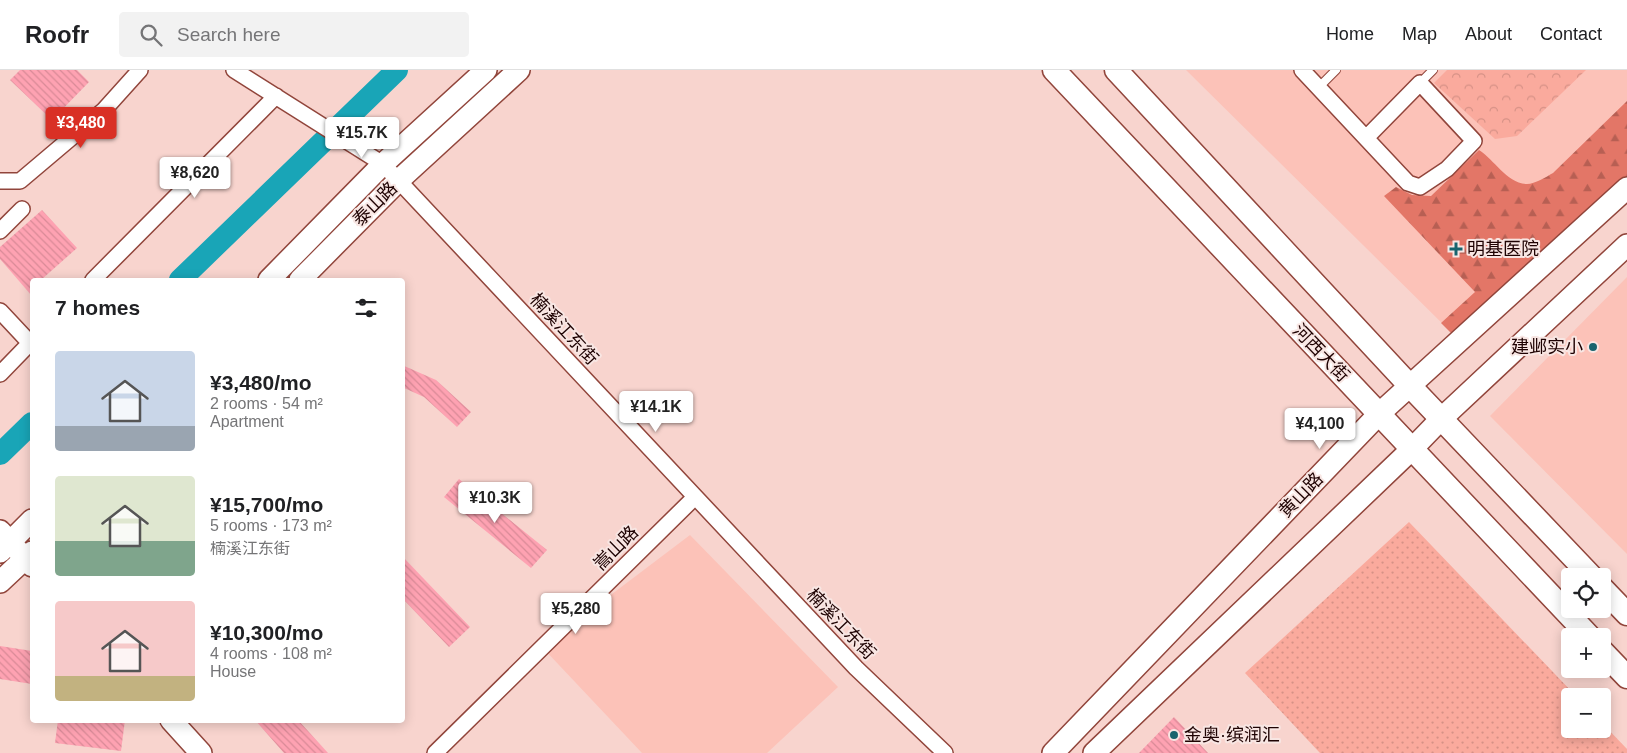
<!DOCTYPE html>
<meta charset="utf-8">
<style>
:root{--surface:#fff;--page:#f2f2f2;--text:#202124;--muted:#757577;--line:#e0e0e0;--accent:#d93025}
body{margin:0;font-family:Helvetica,"Noto Sans SC",sans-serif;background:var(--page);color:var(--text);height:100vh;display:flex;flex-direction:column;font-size:19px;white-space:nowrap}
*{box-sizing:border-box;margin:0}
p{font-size:16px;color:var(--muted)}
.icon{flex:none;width:28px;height:28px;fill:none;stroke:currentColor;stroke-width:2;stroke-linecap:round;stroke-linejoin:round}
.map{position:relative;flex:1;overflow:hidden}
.drawer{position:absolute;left:30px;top:208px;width:375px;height:445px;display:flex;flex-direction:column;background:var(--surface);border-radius:5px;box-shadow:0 2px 12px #0003}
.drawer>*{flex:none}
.buttons{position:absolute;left:1561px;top:498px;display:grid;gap:10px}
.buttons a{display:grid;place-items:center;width:50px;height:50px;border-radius:5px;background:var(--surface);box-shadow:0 2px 12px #0003;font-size:25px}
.price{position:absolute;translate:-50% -42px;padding:0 11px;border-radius:5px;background:#fff;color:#222;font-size:16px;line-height:32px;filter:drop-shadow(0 1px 2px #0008)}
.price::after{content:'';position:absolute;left:50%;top:30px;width:15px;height:11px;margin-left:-8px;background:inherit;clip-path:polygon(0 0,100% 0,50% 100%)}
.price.current{background:var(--accent);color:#fff}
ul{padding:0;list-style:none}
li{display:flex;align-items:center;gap:15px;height:125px;padding:0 25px}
li span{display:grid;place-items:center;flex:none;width:140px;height:100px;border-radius:5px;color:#555}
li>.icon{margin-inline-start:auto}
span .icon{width:60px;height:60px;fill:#fffc;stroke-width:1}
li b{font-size:21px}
h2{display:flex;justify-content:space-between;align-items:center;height:60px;padding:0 25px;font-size:21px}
header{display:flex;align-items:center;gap:30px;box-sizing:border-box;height:70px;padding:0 25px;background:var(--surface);border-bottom:1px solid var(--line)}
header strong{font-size:24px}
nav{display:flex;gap:28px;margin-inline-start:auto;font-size:18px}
.search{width:350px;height:45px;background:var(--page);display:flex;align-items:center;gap:12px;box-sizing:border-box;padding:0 18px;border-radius:5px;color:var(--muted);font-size:19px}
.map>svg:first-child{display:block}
</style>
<header>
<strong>Roofr</strong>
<div class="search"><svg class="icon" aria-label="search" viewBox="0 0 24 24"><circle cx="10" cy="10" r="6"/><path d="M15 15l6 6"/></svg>Search here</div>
<nav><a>Home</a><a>Map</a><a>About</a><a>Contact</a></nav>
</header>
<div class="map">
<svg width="1627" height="683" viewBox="0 0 1627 683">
<defs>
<pattern id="grass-dots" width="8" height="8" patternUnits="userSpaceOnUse" patternTransform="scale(1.25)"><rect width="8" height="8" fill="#faaa9d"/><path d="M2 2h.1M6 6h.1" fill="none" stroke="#d69186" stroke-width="1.8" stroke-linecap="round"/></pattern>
<pattern id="forest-firs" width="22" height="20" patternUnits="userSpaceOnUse" patternTransform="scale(1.25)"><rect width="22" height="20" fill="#e37667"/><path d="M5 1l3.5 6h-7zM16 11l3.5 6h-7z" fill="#b75f53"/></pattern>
<pattern id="park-crowns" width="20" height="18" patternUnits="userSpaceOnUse" patternTransform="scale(1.25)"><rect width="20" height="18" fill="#faaa9d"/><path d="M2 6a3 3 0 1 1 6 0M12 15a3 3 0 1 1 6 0" fill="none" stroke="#d69186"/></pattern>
<pattern id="building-back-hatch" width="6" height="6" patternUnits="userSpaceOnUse" patternTransform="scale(1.25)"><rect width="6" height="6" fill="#fea2b2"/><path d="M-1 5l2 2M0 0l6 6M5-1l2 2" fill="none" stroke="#d98a97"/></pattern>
</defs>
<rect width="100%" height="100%" fill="#f8d4ce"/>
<path fill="#fcc2b8" d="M 1186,0 L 1627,0 L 1627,104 L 1453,264 Z
M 1627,207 L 1627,484 L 1490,346 Z
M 690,465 L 838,617 L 767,683 L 642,683 L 542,577 Z"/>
<path fill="url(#grass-dots)" d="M 1409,452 L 1576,626 L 1570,626 L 1570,659 L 1602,659 L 1603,654 L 1627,679 L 1627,683 L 1320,683 L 1245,603 Z"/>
<path fill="url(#forest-firs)" d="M 1627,31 L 1627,120 L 1457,269 L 1441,253 L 1475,222 L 1384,126 L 1396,117 L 1412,125 L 1431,126 L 1479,80 C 1495,90 1506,113 1527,114 C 1535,114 1546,107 1553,103 Z"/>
<path fill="url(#park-crowns)" d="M 1447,0 L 1586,0 L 1517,66 L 1495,69 L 1434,13 Z"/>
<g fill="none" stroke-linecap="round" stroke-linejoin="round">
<path stroke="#19a5b7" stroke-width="22" d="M 180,210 L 397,0
M 0,384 L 32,353"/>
</g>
<path fill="url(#building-back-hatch)" d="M 20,0 L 77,0 L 89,12 L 52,50 L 10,10 Z
M 42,140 L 77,178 L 41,210 L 32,210 L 32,226 L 0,189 L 0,177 Z
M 402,295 L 436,310 L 471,342 L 457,357 L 424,327 L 402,317 Z
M 459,409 L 547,480 L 531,498 L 444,427 Z
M 402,486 L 470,557 L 449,577 L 402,528 Z
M 0,576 L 32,581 L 32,614 L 0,609 Z
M 1174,647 L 1208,683 L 1139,683 Z
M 58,650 L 125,650 L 121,681 L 55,673 Z
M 255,650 L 298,650 L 328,683 L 284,683 Z"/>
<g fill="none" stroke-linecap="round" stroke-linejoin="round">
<defs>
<path id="lane" d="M 1420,13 L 1433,0
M 1318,18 L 1336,0"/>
<path id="street" d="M 234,0 L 383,94 L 856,598 L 945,683
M 1302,0 L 1408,113 L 1420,117 L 1447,99 L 1474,71 L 1420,13 L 1366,68
M 0,111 L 20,111 L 104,40 L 140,0
M 0,161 L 22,139
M 93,210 L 276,26
M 0,241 L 30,273
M 0,304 L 32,271
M 435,683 L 695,427"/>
<path id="secondary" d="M 269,210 L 383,94 L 486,0
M 300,210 L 398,111 L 519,0
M 0,461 L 32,496
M 0,482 L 32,450
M 0,512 L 32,482
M 171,650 L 201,683
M 1053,683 L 1380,343 L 1627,118
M 1094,683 L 1412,379 L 1441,349 L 1627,175"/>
<path id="primary" d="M 1054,0 C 1231,189 1411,377 1589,566
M 1116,0 L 1410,316 L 1591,506
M 1602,518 L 1627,544
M 1602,581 L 1627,607"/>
</defs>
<use href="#lane" stroke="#91453b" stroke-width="10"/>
<use href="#street" stroke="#91453b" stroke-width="18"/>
<use href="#secondary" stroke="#91453b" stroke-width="24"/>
<use href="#primary" stroke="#91453b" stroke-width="25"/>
<use href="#lane" stroke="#fff" stroke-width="8"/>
<use href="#street" stroke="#fff" stroke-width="15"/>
<use href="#secondary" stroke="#fff" stroke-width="21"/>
<use href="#primary" stroke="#fff" stroke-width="22"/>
</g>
<g fill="#18646e" stroke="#f8e6e3" stroke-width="2">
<path d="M1453.5 171.5h5v5h5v5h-5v5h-5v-5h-5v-5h5z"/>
<circle cx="1593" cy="277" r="5"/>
<circle cx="1174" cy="665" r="5"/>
</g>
<g text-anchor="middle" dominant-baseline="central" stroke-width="4" stroke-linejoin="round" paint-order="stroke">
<g font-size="18" fill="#1e0202" stroke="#f8e6e3">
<text transform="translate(375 134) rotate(-45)">泰山路</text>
<text transform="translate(564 259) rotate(47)">楠溪江东街</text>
<text transform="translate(1321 283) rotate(46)">河西大街</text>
<text transform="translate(1301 425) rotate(-46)">黄山路</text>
<text transform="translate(616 478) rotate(-45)">嵩山路</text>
<text transform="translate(841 554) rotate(46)">楠溪江东街</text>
</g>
<g font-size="18" fill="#1e0202" stroke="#f8e6e3" text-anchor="start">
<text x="1467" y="179">明基医院</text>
<text x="1583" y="277" text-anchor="end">建邺实小</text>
<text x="1184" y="665">金奥·缤润汇</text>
</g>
</g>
</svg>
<div class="buttons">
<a><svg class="icon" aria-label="locate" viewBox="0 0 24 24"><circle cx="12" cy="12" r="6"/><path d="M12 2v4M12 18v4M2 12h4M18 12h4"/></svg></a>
<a>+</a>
<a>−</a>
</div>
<b class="price current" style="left:81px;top:79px">¥3,480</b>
<b class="price" style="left:362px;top:89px">¥15.7K</b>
<b class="price" style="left:195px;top:129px">¥8,620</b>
<b class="price" style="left:656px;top:363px">¥14.1K</b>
<b class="price" style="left:1320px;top:380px">¥4,100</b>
<b class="price" style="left:495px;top:454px">¥10.3K</b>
<b class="price" style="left:576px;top:565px">¥5,280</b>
<section class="drawer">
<h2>7 homes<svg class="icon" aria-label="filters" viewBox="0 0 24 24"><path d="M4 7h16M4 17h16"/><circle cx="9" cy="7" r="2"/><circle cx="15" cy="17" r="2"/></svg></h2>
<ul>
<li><span style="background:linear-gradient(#c9d6e8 75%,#9aa5b1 0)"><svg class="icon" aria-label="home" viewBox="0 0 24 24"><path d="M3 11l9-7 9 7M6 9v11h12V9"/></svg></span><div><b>¥3,480/mo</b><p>2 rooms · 54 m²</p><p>Apartment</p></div></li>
<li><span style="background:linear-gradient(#dfe7d0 65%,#7fa58c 0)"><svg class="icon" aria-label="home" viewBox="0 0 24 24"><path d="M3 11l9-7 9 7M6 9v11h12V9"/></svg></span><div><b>¥15,700/mo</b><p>5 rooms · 173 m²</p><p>楠溪江东街</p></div></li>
<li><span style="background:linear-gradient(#f6c9c9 75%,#c2b280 0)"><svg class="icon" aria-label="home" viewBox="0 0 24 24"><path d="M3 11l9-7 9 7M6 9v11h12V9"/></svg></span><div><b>¥10,300/mo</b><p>4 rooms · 108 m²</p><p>House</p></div></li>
</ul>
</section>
</div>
